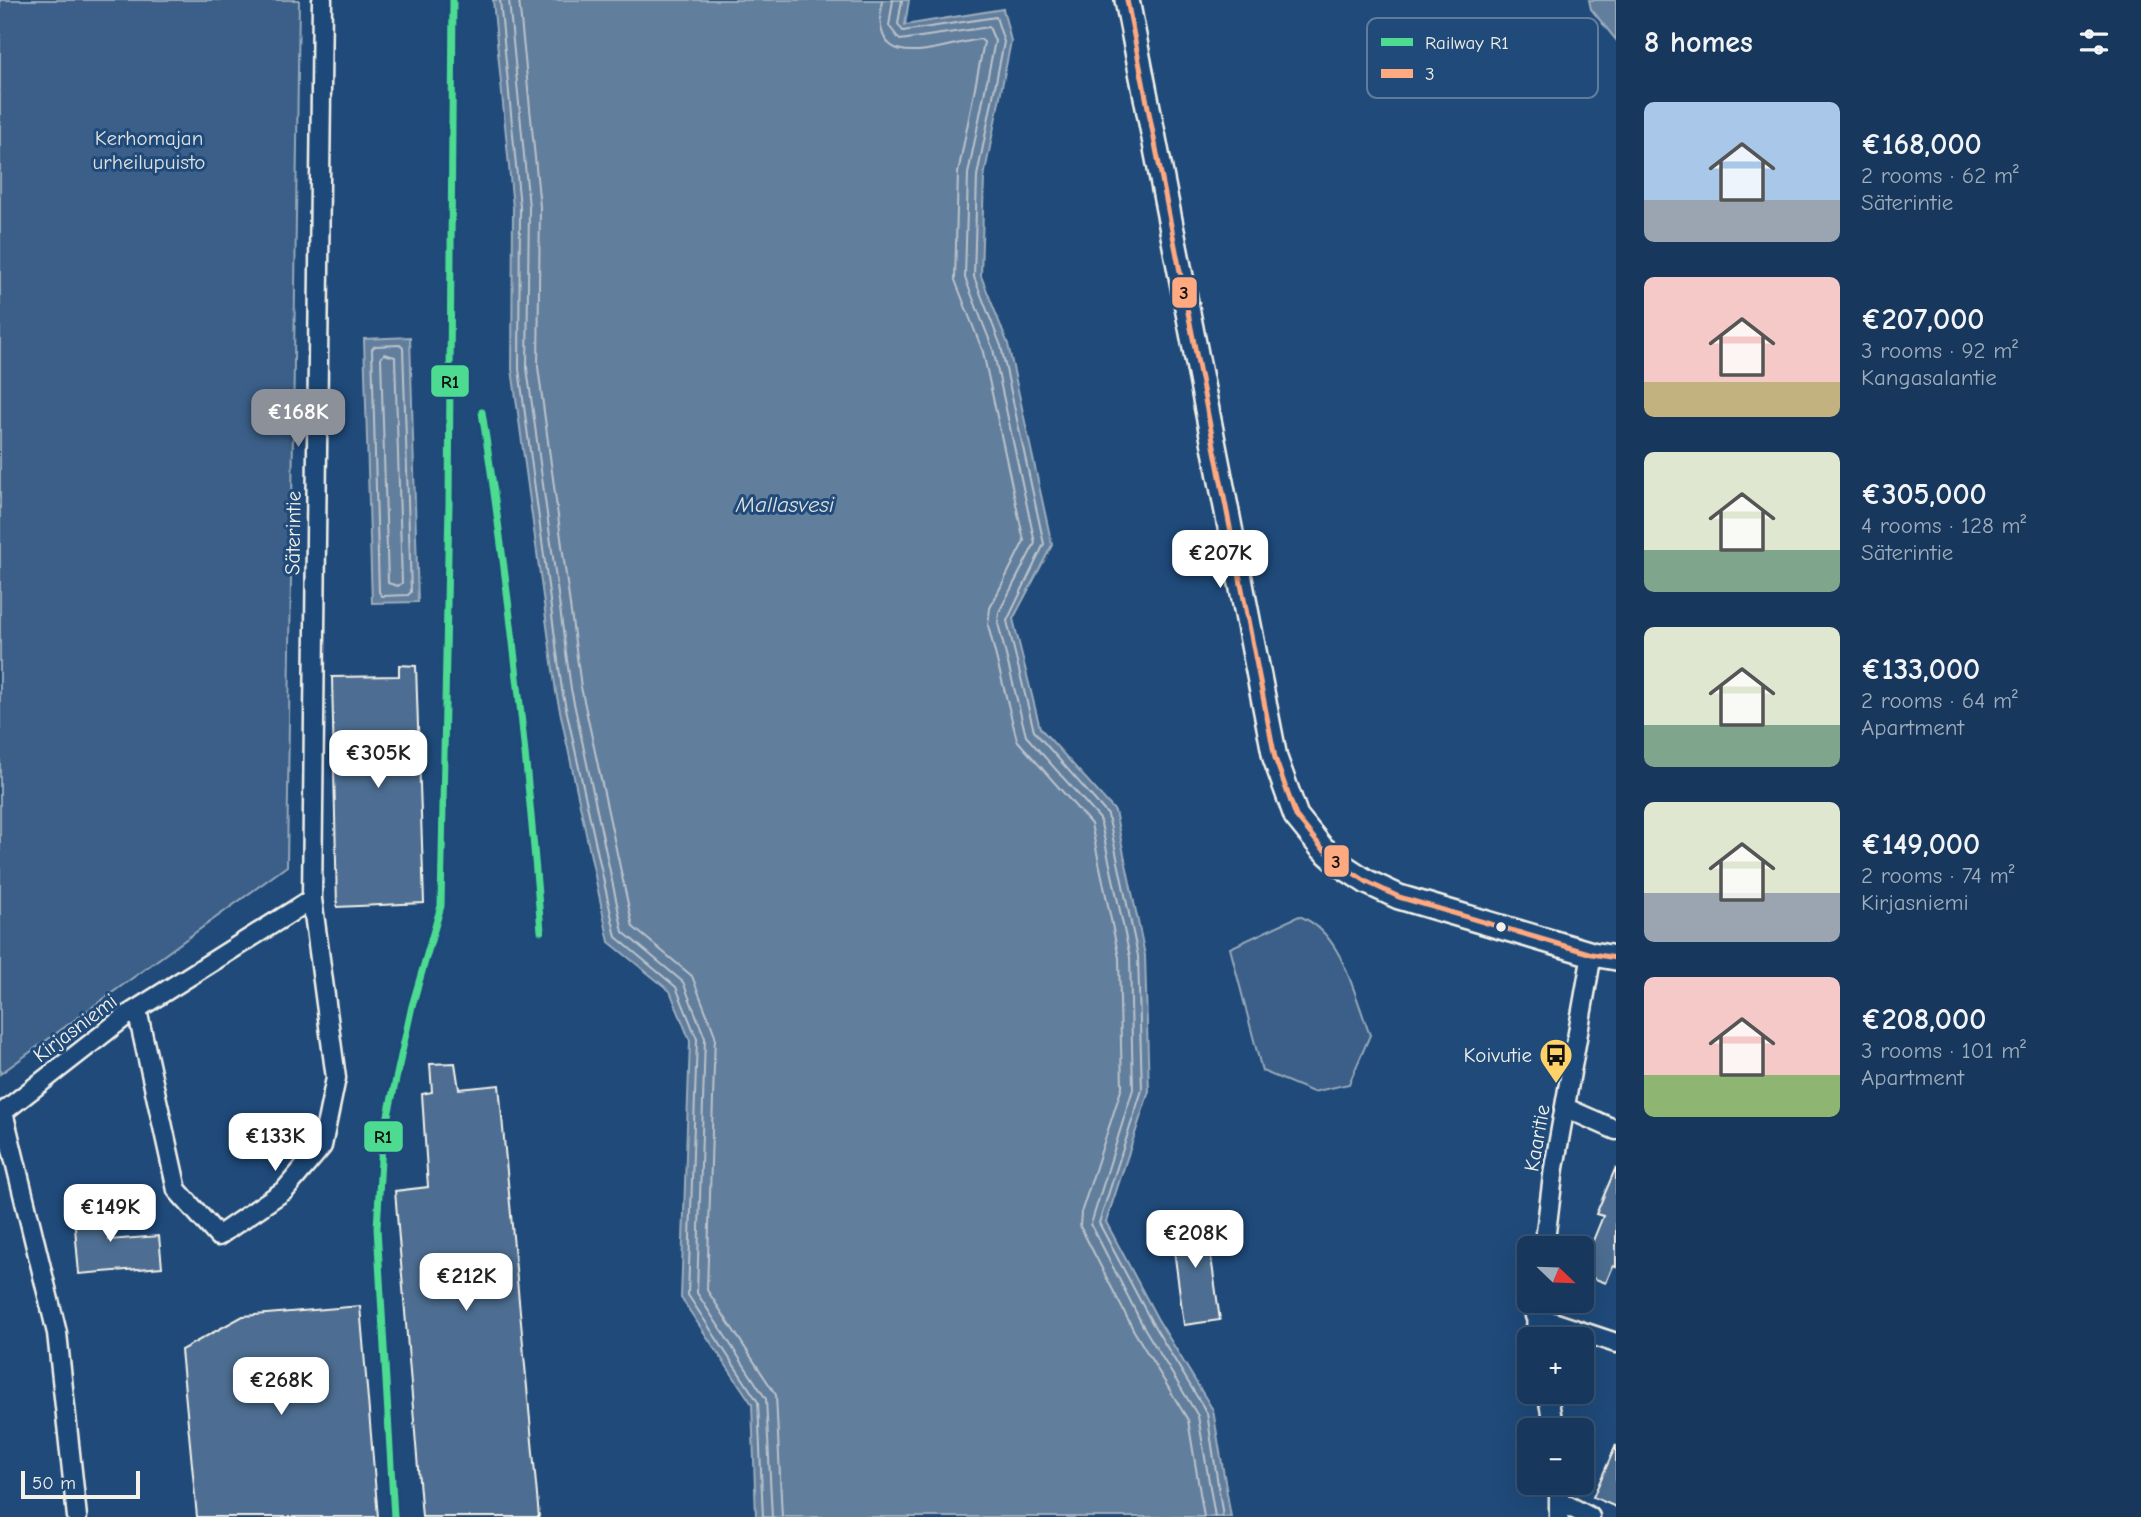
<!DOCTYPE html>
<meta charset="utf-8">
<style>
:root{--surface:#17385c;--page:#203f62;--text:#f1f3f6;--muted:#9eacbb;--line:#365272;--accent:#8c9099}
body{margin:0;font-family:"Comic Neue",sans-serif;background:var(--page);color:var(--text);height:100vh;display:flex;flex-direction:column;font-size:26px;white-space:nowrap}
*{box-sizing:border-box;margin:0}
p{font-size:23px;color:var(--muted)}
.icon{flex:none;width:38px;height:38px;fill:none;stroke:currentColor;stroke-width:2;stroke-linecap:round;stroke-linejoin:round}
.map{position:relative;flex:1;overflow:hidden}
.sheet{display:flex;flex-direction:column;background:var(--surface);width:525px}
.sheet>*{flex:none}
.needle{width:46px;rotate:113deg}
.tools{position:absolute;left:1517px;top:1236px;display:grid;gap:14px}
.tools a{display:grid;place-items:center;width:77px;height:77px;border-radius:10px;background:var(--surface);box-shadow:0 7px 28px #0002,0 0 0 2px var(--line);font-size:35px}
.scale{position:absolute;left:21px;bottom:18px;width:119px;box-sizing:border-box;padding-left:7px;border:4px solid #f4f1e8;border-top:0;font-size:19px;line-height:24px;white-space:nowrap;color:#f4f1e8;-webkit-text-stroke:5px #1f4a7a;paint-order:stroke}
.price{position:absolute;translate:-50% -60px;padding:0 16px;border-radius:14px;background:#fff;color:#222;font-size:23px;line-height:46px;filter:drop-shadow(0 2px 4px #0008)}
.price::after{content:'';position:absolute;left:50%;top:42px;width:21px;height:16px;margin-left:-10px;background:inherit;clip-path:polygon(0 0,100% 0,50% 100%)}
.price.on{background:var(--accent);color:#fff}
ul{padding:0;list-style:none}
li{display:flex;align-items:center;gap:21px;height:175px;padding:0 28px}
li span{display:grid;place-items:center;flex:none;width:196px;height:140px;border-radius:10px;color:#555}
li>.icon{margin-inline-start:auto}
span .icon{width:84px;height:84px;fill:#fffc;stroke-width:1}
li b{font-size:30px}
h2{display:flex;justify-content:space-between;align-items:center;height:84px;padding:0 28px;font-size:30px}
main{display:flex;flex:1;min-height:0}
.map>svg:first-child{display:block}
</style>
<main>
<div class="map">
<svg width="1616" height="1517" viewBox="0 0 1616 1517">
<rect width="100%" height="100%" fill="#1f4a7a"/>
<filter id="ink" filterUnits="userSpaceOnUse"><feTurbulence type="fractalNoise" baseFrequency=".0143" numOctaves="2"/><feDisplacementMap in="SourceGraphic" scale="14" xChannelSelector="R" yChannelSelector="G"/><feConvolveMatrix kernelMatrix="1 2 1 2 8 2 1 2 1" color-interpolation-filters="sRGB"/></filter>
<g filter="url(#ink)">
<path fill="#3a5f88" stroke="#97a8b8" stroke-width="2" d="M 0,0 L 299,0 L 287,866 L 0,1074 Z
M 1299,916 C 1343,932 1354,996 1370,1035 L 1349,1084 L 1313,1092 L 1262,1071 L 1230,948 Z"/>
<path fill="#627e9d" stroke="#9cacbb" stroke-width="2" d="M 493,0 L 909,0 L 905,25 L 1003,9 L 1011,41 L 984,177 L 981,276 L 1008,344 L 1052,545 L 1013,619 L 1040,728 L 1115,811 L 1145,955 L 1149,1091 L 1106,1222 L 1157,1318 L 1213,1410 L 1231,1517 L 756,1517 L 752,1404 L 681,1298 L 690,1041 L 670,991 L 609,942 L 556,692 L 512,369 L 513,208 Z
M 1589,0 L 1616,0 L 1616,40 L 1591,9 Z
M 410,337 L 418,602 L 372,603 L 364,339 Z"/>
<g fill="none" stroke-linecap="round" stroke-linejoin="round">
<path stroke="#bac3ca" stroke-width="2" d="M 500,0 L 520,207 L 519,369 L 562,690 L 616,937 L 676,987 L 697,1039 L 688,1295 L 758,1402 L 763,1517
M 509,0 L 529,207 L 527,368 L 571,689 L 623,932 L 683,982 L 705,1038 L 697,1293 L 766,1399 L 772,1517
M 519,0 L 540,207 L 538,367 L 581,687 L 633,927 L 692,976 L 715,1035 L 707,1290 L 776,1395 L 782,1517
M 882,0 C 869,76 933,47 980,39 L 984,42 L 958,173 L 955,280 L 983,352 L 1024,541 L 990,608 L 988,625 L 1017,740 L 1091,824 L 1119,958 L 1122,1087 L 1081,1213 L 1080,1226 L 1134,1331 L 1188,1420 L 1204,1517
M 893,0 L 889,26 L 900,40 L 989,27 L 995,41 L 968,174 L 965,278 L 993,349 L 1035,543 L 999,612 L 998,623 L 1026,736 L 1100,819 L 1130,957 L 1133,1089 L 1091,1224 L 1143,1326 L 1198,1416 L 1215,1517
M 902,0 L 898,24 L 903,31 L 996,17 L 1004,42 L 977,176 L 974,277 L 1001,346 L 1044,544 L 1007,621 L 1034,731 L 1108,815 L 1138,956 L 1142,1090 L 1099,1223 L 1151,1321 L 1207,1413 L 1223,1517
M 400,345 L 403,348 L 411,592 L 408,595 L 382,596 L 379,592 L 372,349 L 375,346 Z
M 384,354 L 395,357 L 402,583 L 398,586 L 388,583 L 381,358 Z"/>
</g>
<path fill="#4d6e92" stroke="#f4f1e8" stroke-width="2" d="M 399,665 L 416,666 L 424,903 L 337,907 L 332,677 L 399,676 Z
M 455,1063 L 459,1089 L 499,1085 L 539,1517 L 422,1517 L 395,1191 L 428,1187 L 422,1094 L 432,1092 L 430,1064 Z
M 1616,1167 L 1616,1267 L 1613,1266 L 1606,1283 L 1582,1274 L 1582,1268 L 1603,1216 L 1596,1214 Z
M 106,1201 L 109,1240 L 159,1236 L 162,1267 L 79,1274 L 73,1204 Z
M 1205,1215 L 1220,1320 L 1184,1325 L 1170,1220 Z
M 360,1306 L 378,1517 L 197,1517 L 181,1350 L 243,1316 Z
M 1616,1445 L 1616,1507 L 1593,1497 Z"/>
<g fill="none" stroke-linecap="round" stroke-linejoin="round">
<defs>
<path id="minor" d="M 137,1010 L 177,1190 L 218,1236 L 285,1190 L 322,1146 L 336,1078 L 312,899 L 322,0
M 1566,1108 L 1616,1130
M 1544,1248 L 1554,1168 L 1592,954
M 1535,1316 L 1616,1343
M 1536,1339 L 1537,1300
M 1547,1391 L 1554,1430
M 1561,1502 L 1590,1517
M 77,1517 L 57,1333 L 3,1112 L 126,1016 L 312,899
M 1559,1517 L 1559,1482"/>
<path id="major" d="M 1127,0 L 1275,758 L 1296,816 L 1321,847 L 1341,865 L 1367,882 L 1399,897 L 1592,954 L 1616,958"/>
</defs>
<use href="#minor" stroke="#f4f1e8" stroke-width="23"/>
<use href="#major" stroke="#f4f1e8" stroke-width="28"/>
<use href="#minor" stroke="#1f4a7a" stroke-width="18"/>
<use href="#major" stroke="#1f4a7a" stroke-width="23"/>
<defs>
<path id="bus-1" d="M 1127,0 L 1275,758 L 1296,816 L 1321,847 L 1341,865 L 1367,882 L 1399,897 L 1592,954 L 1616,958"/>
</defs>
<use href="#bus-1" stroke="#1f4a7a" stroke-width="10"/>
<use href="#bus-1" stroke="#ffa980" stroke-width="5"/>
<defs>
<path id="rail-1" d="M 482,412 C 509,584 527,757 541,931
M 394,1517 L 377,1228 L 382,1143 L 412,1006 L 441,906 L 449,503 L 453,0"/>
</defs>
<use href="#rail-1" stroke="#1f4a7a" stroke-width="12"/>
<use href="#rail-1" stroke="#4ddb92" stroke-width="7"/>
</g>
</g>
<defs>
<symbol id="bus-pin" viewBox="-11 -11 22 30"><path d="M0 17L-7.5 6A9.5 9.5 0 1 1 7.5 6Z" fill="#ffd166" stroke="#1f4a7a"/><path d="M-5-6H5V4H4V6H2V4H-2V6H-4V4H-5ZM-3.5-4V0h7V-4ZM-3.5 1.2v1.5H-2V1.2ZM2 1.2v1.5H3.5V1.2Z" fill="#111"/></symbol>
</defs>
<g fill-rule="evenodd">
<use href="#bus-pin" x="1537" y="1036" width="38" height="52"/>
</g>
<circle fill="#f4f1e8" stroke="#1f4a7a" stroke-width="2.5" cx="1501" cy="927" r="6"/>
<g text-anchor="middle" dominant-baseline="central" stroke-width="6" stroke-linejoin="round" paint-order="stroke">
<g font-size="21" fill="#e1e2de" stroke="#1f4a7a">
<text x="149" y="138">Kerhomajan<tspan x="149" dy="24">urheilupuisto</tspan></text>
</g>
<g font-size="21" fill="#f4f1e8" stroke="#1f4a7a">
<text transform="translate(293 533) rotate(-89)">Säterintie</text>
<text transform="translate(75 1028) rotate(-37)">Kirjasniemi</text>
<text transform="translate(1537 1138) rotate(-80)">Kaaritie</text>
</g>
<g font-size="21" fill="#f4f1e8" stroke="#1f4a7a" text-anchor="end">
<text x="1532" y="1055">Koivutie</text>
</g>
<g font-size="23" font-style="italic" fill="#dee0dd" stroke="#1f4a7a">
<text x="785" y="504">Mallasvesi</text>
</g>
</g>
<rect x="1367" y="18" width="231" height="80" rx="10" fill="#1f4a7a" stroke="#5f7c9b" stroke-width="2"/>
<rect x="1381" y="38" width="32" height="8" fill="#4ddb92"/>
<rect x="1381" y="69" width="32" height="9" fill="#ffa980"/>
<g font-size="19" fill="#f4f1e8">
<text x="1425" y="49">Railway R1</text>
<text x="1425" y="80">3</text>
</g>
<g stroke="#1f4a7a" stroke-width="2.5">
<rect x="1171" y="276" width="27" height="33" rx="7" fill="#ffa980"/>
<rect x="430" y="364" width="40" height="34" rx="7" fill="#4ddb92"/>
<rect x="1323" y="844" width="27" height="34" rx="7" fill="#ffa980"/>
<rect x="363" y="1120" width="41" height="33" rx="7" fill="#4ddb92"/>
</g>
<g font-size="19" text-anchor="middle" font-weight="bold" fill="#111">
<text x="1184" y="299">3</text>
<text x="450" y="388">R1</text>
<text x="1336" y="868">3</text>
<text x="383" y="1143">R1</text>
</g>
</svg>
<div class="tools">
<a><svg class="needle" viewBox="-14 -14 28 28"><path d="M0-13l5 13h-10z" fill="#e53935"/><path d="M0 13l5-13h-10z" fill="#9eacbb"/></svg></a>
<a>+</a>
<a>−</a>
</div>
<div class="scale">50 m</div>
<b class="price on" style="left:298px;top:449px">€168K</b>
<b class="price" style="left:1220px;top:590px">€207K</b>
<b class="price" style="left:378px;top:790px">€305K</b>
<b class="price" style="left:275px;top:1173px">€133K</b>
<b class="price" style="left:110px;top:1244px">€149K</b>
<b class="price" style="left:1195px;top:1270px">€208K</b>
<b class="price" style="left:466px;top:1313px">€212K</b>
<b class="price" style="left:281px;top:1417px">€268K</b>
</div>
<section class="sheet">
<h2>8 homes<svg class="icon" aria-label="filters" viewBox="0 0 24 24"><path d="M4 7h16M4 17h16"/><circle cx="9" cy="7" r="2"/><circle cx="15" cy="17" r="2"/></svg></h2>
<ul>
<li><span style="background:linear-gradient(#a9c7e8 70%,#9aa5b1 0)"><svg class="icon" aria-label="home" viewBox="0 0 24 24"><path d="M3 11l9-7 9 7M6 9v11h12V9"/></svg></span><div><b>€168,000</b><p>2 rooms · 62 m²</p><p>Säterintie</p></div></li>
<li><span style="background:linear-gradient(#f6c9c9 75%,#c2b280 0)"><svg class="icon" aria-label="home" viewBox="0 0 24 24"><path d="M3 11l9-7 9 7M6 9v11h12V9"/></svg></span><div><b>€207,000</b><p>3 rooms · 92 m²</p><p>Kangasalantie</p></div></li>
<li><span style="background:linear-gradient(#dfe7d0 70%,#7fa58c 0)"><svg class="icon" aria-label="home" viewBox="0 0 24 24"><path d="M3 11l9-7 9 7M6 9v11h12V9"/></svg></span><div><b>€305,000</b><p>4 rooms · 128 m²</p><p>Säterintie</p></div></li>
<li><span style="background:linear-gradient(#dfe7d0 70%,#7fa58c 0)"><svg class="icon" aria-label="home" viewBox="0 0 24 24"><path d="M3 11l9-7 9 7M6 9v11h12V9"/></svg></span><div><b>€133,000</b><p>2 rooms · 64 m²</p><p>Apartment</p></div></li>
<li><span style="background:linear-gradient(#dfe7d0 65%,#9aa5b1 0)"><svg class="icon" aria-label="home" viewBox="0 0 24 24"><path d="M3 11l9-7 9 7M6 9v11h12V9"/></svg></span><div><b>€149,000</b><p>2 rooms · 74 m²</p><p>Kirjasniemi</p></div></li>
<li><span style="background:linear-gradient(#f6c9c9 70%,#8fb573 0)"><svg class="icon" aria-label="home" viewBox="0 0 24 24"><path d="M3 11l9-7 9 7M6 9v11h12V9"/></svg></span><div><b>€208,000</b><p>3 rooms · 101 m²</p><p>Apartment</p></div></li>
</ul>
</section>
</main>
